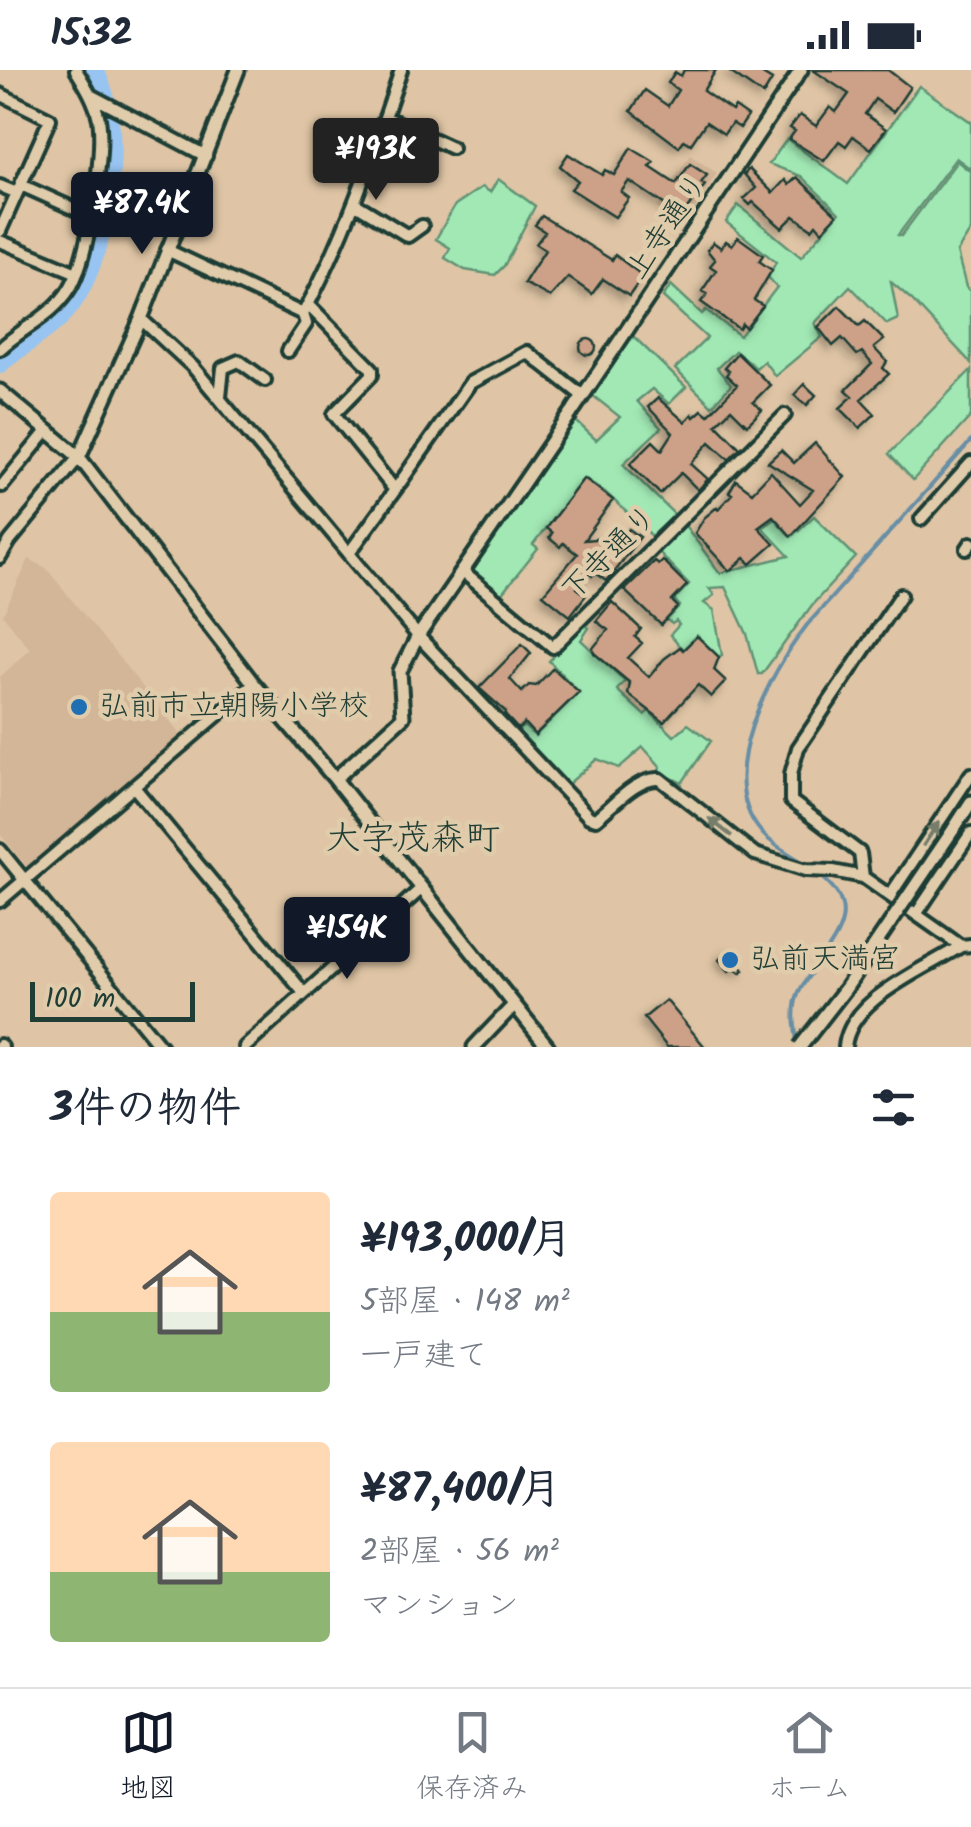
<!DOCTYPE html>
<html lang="ja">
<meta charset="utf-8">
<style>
:root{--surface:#fff;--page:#f6f6f7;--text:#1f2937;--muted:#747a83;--line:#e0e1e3;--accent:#111827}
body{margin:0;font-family:Kalam,"Klee One",sans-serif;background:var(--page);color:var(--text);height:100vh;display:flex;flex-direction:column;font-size:38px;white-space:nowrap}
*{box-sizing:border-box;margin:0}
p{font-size:32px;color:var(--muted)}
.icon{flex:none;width:55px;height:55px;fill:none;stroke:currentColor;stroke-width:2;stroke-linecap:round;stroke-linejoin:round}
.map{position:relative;height:977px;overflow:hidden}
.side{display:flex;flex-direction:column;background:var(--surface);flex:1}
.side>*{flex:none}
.scale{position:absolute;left:30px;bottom:25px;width:165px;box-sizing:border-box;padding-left:10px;border:5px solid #1f3d34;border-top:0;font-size:28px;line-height:35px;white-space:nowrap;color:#1f3d34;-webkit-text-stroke:8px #e0ccab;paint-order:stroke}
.price{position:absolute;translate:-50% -85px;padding:0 22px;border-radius:10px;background:var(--accent);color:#fff;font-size:32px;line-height:65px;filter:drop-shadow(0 2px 5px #0008)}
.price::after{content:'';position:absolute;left:50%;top:60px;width:30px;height:22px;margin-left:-15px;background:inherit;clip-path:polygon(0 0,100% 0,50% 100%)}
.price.selected{background:#222;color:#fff}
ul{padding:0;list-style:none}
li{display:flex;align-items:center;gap:30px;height:250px;padding:0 50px}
li span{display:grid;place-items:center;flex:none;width:280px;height:200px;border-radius:10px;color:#555}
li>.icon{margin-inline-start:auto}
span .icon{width:120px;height:120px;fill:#fffc;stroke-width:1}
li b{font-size:42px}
h2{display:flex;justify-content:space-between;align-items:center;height:120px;padding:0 50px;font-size:42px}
.status{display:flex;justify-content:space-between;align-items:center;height:70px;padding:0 50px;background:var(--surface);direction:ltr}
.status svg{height:28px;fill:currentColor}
.menu{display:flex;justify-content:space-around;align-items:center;height:140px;border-top:2px solid var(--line);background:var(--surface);font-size:28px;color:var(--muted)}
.menu a{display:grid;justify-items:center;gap:5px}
.menu .selected{color:var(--accent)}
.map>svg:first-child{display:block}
</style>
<div class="status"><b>15:32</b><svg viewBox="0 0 49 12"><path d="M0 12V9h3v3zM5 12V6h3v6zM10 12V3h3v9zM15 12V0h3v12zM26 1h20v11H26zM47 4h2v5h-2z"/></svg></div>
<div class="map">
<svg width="971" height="977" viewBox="0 0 971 977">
<defs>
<filter id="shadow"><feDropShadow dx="-4.5" dy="4.5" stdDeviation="5" flood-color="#0004"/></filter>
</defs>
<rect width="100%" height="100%" fill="#dfc5a5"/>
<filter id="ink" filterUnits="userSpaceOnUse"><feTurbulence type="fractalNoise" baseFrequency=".01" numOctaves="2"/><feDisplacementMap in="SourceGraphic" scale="20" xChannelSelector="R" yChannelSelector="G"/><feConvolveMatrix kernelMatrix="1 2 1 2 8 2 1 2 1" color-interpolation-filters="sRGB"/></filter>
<g filter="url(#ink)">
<path fill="#d3b598" d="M 690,85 L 717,103 L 684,156 L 656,138 Z
M 29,489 L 46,498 L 183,667 L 27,797 L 0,764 L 0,607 L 30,579 L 3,545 Z"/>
<path fill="#a1e8b4" stroke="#609274" stroke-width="2.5" d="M 919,16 L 971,52 L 971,99 L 956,88 L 898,165 L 901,166 L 957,91 L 971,102 L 971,160 L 957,182 L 966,217 L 971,222 L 971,293 L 912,230 L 891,212 L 898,249 L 887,254 L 850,216 L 815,253 L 822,267 L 775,306 L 764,291 L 756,298 L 735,281 L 717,298 L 731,315 L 712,336 L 675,299 L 707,268 L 663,227 L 671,215 L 702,244 L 706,240 L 740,266 L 777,217 L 768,207 L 776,192 L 726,152 L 738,135 L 801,187 L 839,143 L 801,106 L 769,94 L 787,69 L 848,114 Z
M 498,109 L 535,136 L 504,196 L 495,205 L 465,200 L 445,188 L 450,178 L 436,169 L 455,135 L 482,117 L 490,122 Z
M 632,265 L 686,317 L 669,334 L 652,319 L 637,331 L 661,358 L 623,394 L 675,445 L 652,466 L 605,422 L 584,408 L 533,475 L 538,479 L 500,526 L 472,502 L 575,350 L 596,370 L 620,347 L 592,325 Z
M 971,300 L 971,346 L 913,410 L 889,384 Z
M 814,446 L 856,487 L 812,535 L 762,604 L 758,604 L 747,564 L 725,517 L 709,518 L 714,525 L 704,533 L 714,540 L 722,585 L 719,587 L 697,566 L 683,580 L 670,565 L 679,555 L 676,551 L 672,554 L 667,550 L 680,536 L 674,530 L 689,514 L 657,481 L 684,454 L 720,503 L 789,486 L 762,457 L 774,448 L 791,467 Z
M 585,554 L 589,558 L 581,570 L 625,611 L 617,620 L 644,645 L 649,641 L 674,666 L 688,654 L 711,671 L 682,713 L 659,702 L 660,696 L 643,677 L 619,698 L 597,689 L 566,716 L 516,662 L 524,656 L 535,666 L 579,622 L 549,591 Z"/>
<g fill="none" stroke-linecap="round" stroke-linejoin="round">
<path stroke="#688ea5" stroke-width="4" d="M 806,795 C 793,785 773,776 762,763 C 712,707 770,603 807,555 L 971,371
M 798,976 C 795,960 791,938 799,922 C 819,882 875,846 818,804"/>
<path stroke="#98c4f1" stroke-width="20" d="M 0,293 C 20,275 50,260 67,239 C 107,189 128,56 93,0"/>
</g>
<path fill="#cda187" stroke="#1f3d34" stroke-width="2.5" filter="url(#shadow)" d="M 684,0 L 716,0 L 703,21 L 732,41 L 735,37 L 748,46 L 740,58 L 732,53 L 724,64 L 706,52 L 691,74 L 684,70 L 679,77 L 631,41 L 645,20 L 668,36 L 678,20 L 668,13 L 675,2 L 681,6 Z
M 727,0 L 756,0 L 772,10 L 763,25 Z
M 813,0 L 888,0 L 910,17 L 893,42 L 875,29 L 865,44 L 886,59 L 871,79 L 853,66 L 846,76 L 839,71 L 824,91 L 789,69 L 795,61 L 790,58 L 800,45 L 816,56 L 830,37 L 836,42 L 849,24 Z
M 631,78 L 654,92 L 650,97 L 676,114 L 690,94 L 707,105 L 701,113 L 705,115 L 682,146 L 629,111 L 621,122 L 629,128 L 615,147 L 571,119 L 578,111 L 560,96 L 568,84 L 602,105 L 605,100 L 614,105 Z
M 749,99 L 773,123 L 785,110 L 789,115 L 797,107 L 837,145 L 822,161 L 816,154 L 812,159 L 794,146 L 782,158 L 753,132 L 750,135 L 744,129 L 756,118 L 744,104 Z
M 542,146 L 612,190 L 615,185 L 643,206 L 629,226 L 603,209 L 592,224 L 568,207 L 550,227 L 524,213 L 545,180 L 536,174 L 545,162 L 535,155 Z
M 738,167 L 763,185 L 759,191 L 772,200 L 754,230 L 763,236 L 746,258 L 742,254 L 739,259 L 701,232 L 707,224 L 702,221 L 716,200 L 710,196 L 715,190 L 707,180 L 713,172 L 721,178 L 726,171 L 732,175 Z
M 839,236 L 859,256 L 865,251 L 884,270 L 874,278 L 887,292 L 883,298 L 889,304 L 861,329 L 875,344 L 860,358 L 840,338 L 853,326 L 846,320 L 872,294 L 862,282 L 857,285 L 842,268 L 833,276 L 818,257 Z
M580 277a8 8 0 1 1 16 0a8 8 0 1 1-16 0Z
M 737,283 L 770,315 L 753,332 L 762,340 L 747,355 L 731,339 L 716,354 L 740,378 L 729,389 L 710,372 L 691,394 L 708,409 L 698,420 L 681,403 L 660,424 L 630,394 L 653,371 L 662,380 L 673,363 L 648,337 L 658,328 L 685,352 L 692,344 L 694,347 L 702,340 L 708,345 L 737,315 L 726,305 L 729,301 L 724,298 Z
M 804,314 L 816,325 L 807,335 L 794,325 Z
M 815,373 L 845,407 L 791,466 L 773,446 L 758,457 L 774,474 L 751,494 L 745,488 L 730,501 L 695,463 L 704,448 L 717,437 L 718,439 L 732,424 L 729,422 L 736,410 L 752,422 L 771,402 L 800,434 L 813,420 L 768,392 L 781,380 L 794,393 Z
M 584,408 L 613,430 L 584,470 L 616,467 L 620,471 L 629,459 L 640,467 L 606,511 L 595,503 L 592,506 L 589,503 L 577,518 L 586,525 L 570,546 L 543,524 L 577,484 L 563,473 L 560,477 L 549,468 L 552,463 L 546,458 Z
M 662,490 L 687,515 L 672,531 L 678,537 L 661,555 L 624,520 L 654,491 L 658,494 Z
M 612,532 L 641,559 L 635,567 L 642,573 L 628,588 L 649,607 L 664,589 L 680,577 L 683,580 L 697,566 L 719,587 L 714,600 L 726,611 L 711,627 L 698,615 L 664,652 L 628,624 L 630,613 L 594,583 L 593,578 L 608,560 L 596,551 Z
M 522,574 L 531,583 L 510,609 L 522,622 L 529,615 L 536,616 L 553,598 L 579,622 L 535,665 L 524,653 L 518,659 L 505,645 L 506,642 L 479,618 Z
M 731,879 L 741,891 L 738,893 L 744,900 L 740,903 L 733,897 L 729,901 L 719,890 L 727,880 Z
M 666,930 L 705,977 L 667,977 L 644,948 Z"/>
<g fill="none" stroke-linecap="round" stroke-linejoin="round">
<defs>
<path id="minor" d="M 0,24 L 50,49 L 0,161
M 92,26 L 206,86
M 385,47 L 452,78
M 21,115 L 90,146
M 0,116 L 17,123
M 354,133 L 408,166 L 422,156
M 0,171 L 77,203
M 167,180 L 303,244
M 308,234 L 372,299 L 372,305 L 334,344 L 395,420 L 470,313 L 527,282 L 583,326
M 141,249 L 193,297 L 418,566 L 589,747 L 596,749 C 613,736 637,707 660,709 L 755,784 L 806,800 L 833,801 L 863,807 L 961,876
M 0,279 C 22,258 54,245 70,218 C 88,188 105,84 99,49 C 95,31 86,16 76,0
M 288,281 L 306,254 L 303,244 C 345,167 373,84 401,0
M 220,327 L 223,298 L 239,291 L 265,310
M 2,416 L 47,361
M 921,449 L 971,393
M 967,479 L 971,473
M 350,482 L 395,420
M 0,488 L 10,471 L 79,387
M 464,503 L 553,577 L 785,345
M 134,717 L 304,923
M 0,780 L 161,977
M 863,807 L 860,783 L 791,731 L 791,704 L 798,678 L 901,525
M 891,824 L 971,704
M 0,831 L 254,614
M 917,843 L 971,763
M 0,975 L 2,977
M 245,977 L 422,818
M 845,977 C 849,929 923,900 961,876 L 971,875"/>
<path id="tertiary" d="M 0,321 L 79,387 L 254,614 L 335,709 L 548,977
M 574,339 L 801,0
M 79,387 L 141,249 L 238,0
M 335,709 L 403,647 L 400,601 L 418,566 L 572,342
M 953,760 L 971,732
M 474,977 L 514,935"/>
</defs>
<use href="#minor" stroke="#1f3d34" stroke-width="18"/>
<use href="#tertiary" stroke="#1f3d34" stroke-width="19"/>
<use href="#minor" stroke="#e0ccab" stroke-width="10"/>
<use href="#tertiary" stroke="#e0ccab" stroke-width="11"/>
<defs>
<path id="tertiary-bridge" d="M 800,977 L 846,918 L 953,760"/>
</defs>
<use href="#tertiary-bridge" stroke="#1f3d34" stroke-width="19" stroke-linecap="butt"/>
<use href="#tertiary-bridge" stroke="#e0ccab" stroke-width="11"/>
</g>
<defs><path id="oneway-solid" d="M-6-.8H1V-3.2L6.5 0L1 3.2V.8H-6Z" transform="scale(2.5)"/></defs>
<g fill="#767d6a">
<use href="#oneway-solid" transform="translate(720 757) rotate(-142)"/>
<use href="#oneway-solid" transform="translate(931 764) rotate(-57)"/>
</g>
</g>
<g fill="#1f6fb2" stroke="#e0ccab" stroke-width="4">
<circle cx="79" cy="637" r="10"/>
<circle cx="730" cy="890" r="10"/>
</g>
<g text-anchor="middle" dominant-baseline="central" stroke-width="9" stroke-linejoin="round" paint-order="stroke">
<g font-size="30" fill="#1f3d34" stroke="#e0ccab">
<text transform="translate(668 157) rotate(-56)">上寺通り</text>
<text transform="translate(610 484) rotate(-45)">下寺通り</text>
</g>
<g font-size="30" fill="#1f3d34" stroke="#e0ccab" text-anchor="start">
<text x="99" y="637">弘前市立朝陽小学校</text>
<text x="750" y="890">弘前天満宮</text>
</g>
<g font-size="35" fill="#1f3d34" stroke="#e0ccab">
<text x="413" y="770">大字茂森町</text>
</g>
</g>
</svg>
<div class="scale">100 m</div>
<b class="price selected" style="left:376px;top:133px">¥193K</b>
<b class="price" style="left:142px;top:187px">¥87.4K</b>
<b class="price" style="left:347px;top:912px">¥154K</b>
</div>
<section class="side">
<h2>3件の物件<svg class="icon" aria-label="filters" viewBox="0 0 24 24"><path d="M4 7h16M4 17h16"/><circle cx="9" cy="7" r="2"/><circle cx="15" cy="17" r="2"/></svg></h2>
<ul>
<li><span style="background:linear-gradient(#ffd9b3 60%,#8fb573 0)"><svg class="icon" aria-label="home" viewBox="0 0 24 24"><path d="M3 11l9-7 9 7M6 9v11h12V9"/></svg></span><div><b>¥193,000/月</b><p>5部屋 · 148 m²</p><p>一戸建て</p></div></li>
<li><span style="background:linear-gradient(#ffd9b3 65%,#8fb573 0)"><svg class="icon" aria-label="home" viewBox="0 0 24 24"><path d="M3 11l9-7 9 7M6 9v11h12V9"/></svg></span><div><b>¥87,400/月</b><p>2部屋 · 56 m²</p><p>マンション</p></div></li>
</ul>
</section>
<nav class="menu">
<a class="selected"><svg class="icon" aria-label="map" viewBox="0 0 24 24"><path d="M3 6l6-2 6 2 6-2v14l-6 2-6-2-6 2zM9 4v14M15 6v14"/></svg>地図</a>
<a><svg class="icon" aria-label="saved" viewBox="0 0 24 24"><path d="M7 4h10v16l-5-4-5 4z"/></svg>保存済み</a>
<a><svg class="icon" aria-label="home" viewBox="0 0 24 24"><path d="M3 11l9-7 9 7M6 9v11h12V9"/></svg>ホーム</a>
</nav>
